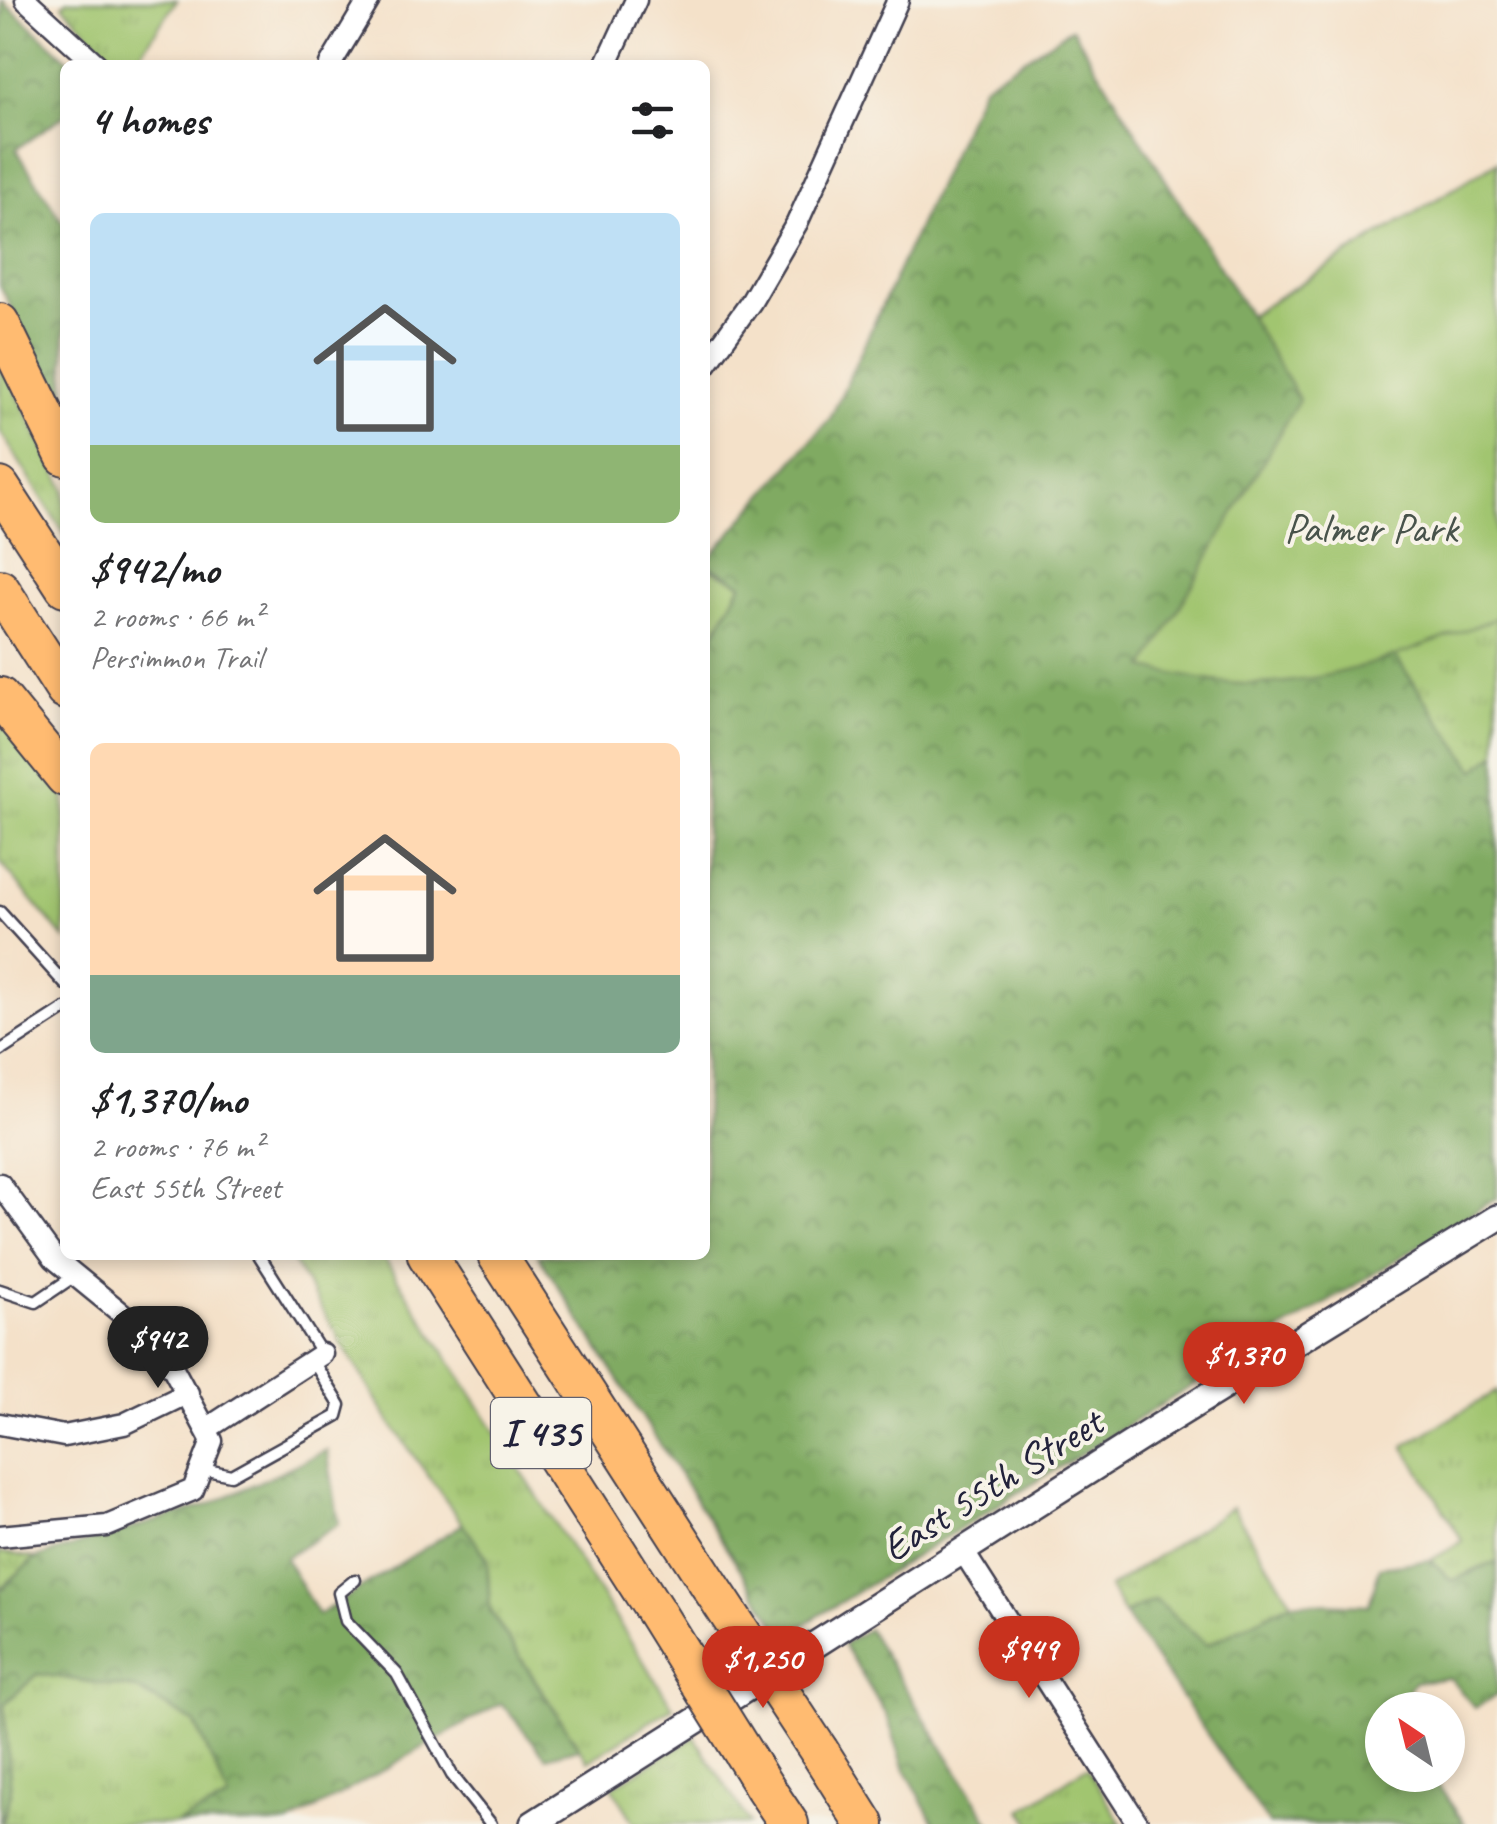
<!DOCTYPE html>
<meta charset="utf-8">
<style>
:root{--surface:#fff;--page:#f6f6f6;--text:#202124;--muted:#757577;--accent:#c8321e}
body{margin:0;font-family:Caveat,sans-serif;background:var(--page);color:var(--text);height:100vh;display:flex;flex-direction:column;font-size:38px;white-space:nowrap}
*{box-sizing:border-box;margin:0}
p{font-size:32px;color:var(--muted)}
.icon{flex:none;width:55px;height:55px;fill:none;stroke:currentColor;stroke-width:2;stroke-linecap:round;stroke-linejoin:round}
.map{position:relative;flex:1;overflow:hidden}
.side{position:absolute;left:60px;top:60px;width:650px;height:1200px;display:flex;flex-direction:column;background:var(--surface);border-radius:15px;box-shadow:0 5px 15px #0003}
.side>*{flex:none}
.needle{width:65px;rotate:325deg}
.fabs{position:absolute;left:1365px;top:1692px;display:grid;gap:20px}
.fabs a{display:grid;place-items:center;width:100px;height:100px;border-radius:50%;background:var(--surface);box-shadow:0 5px 15px #0003;font-size:50px}
.price{position:absolute;translate:-50% -85px;padding:0 22px;border-radius:35px;background:var(--accent);color:#fff;font-size:32px;line-height:65px;filter:drop-shadow(0 2px 5px #0008)}
.price::after{content:'';position:absolute;left:50%;top:60px;width:30px;height:22px;margin-left:-15px;background:inherit;clip-path:polygon(0 0,100% 0,50% 100%)}
.price.selected{background:#222;color:#fff}
ul{padding:0;list-style:none}
li{display:grid;align-content:center;gap:20px;height:530px;padding:0 30px}
li span{display:grid;place-items:center;height:310px;border-radius:15px;color:#555}
li>.icon{margin-inline-start:auto}
span .icon{width:180px;height:180px;fill:#fffc;stroke-width:1}
li b{font-size:42px}
h2{display:flex;justify-content:space-between;align-items:center;height:120px;padding:0 30px;font-size:42px}
.map>svg:first-child{display:block}
</style>
<div class="map">
<svg width="1497" height="1824" viewBox="0 0 1497 1824">
<defs>
<pattern id="grass-tufts" width="24" height="20" patternUnits="userSpaceOnUse" patternTransform="scale(2.5)"><rect width="24" height="20" fill="#a1c56f"/><path d="M3 7l-1-3M5 7V3M7 7l1-3M15 17l-1-3M17 17v-4M19 17l1-3" fill="none" stroke="#8aa961"/></pattern>
<pattern id="forest-crowns" width="20" height="18" patternUnits="userSpaceOnUse" patternTransform="scale(2.5)"><rect width="20" height="18" fill="#80aa62"/><path d="M2 6a3 3 0 1 1 6 0M12 15a3 3 0 1 1 6 0" fill="none" stroke="#688a52"/></pattern>
</defs>
<rect width="100%" height="100%" fill="#f7f3e8"/>
<filter id="ink" filterUnits="userSpaceOnUse"><feTurbulence type="fractalNoise" baseFrequency=".01" numOctaves="2"/><feDisplacementMap in="SourceGraphic" scale="20" xChannelSelector="R" yChannelSelector="G"/><feConvolveMatrix kernelMatrix="1 2 1 2 8 2 1 2 1" color-interpolation-filters="sRGB"/></filter>
<filter id="wash" filterUnits="userSpaceOnUse"><feTurbulence type="fractalNoise" baseFrequency=".0048" numOctaves="4" result="noise"/><feDisplacementMap in="SourceGraphic" scale="40" xChannelSelector="R" yChannelSelector="G"/><feGaussianBlur stdDeviation="2.25" result="paint"/><feColorMatrix in="noise" values="0 0 0 0 0 0 0 0 0 0 0 0 0 0 0 0 0 1.4 0 .05"/><feComposite in="paint" operator="in"/></filter>
<g filter="url(#wash)">
<rect width="100%" height="100%" fill="#f4e1c9"/>
<path fill="url(#grass-tufts)" stroke="#627455" stroke-width="2.5" d="M 67,0 L 177,0 L 133,65 L 119,65 L 63,5 Z
M 0,360 L 65,489 L 65,535 L 0,431 Z
M 1497,562 L 1497,753 L 1475,771 L 1380,635 Z
M 705,567 L 742,583 L 705,650 Z
M 0,714 L 65,796 L 65,939 L 0,862 Z
M 289,1255 L 382,1255 L 673,1707 L 588,1761 L 490,1611 L 487,1558 L 389,1421 Z
M 1497,1391 L 1497,1561 L 1452,1581 L 1431,1560 L 1463,1541 L 1404,1446 Z
M 1232,1507 L 1292,1602 L 1207,1645 L 1155,1600 L 1124,1614 L 1109,1588 Z
M 0,1552 L 35,1558 L 0,1590 Z
M 38,1674 L 136,1689 L 195,1723 L 230,1800 L 176,1824 L 2,1824 L 11,1793 L 4,1704 Z
M 695,1737 L 750,1824 L 635,1824 L 612,1787 Z
M 1087,1767 L 1122,1824 L 1032,1824 L 1022,1810 Z"/>
<path fill="url(#forest-crowns)" stroke="#51664e" stroke-width="2.5" d="M 2,0 L 74,65 L 65,65 L 65,115 L 16,149 L 65,226 L 65,418 L 0,285 Z
M 1072,28 L 1249,315 L 1497,162 L 1380,635 L 1475,770 L 1497,753 L 1497,1198 L 784,1637 L 538,1255 L 705,1255 L 705,650 L 742,584 L 705,563 L 831,417 L 983,85 Z
M 327,1450 L 339,1524 L 285,1558 L 318,1615 L 463,1524 L 487,1558 L 490,1611 L 579,1748 L 546,1757 L 501,1703 L 289,1824 L 176,1824 L 229,1799 L 195,1723 L 136,1689 L 38,1674 L 4,1704 L 11,1793 L 0,1824 L 0,1590 L 35,1558 L 211,1504 Z
M 1431,1560 L 1452,1581 L 1497,1561 L 1497,1695 L 1475,1708 L 1449,1678 L 1414,1682 L 1397,1710 L 1382,1710 L 1382,1775 L 1431,1775 L 1465,1824 L 1269,1824 L 1124,1614 L 1155,1600 L 1207,1645 L 1292,1602 L 1369,1605 L 1380,1567 Z
M 868,1629 L 991,1824 L 935,1824 L 904,1767 L 887,1716 L 843,1644 Z"/>
<path fill="#a1c56f" stroke="#627455" stroke-width="2.5" d="M 1497,162 L 1497,618 C 1417,648 1331,686 1244,684 C 1211,683 1177,674 1145,668 L 1299,399 L 1249,316 Z"/>
</g>
<g filter="url(#ink)">
<g fill="none" stroke-linecap="round" stroke-linejoin="round">
<defs>
<path id="service" d="M 0,912 L 65,984
M 0,1051 L 65,1009
M 259,1255 L 322,1354
M 0,1290 L 36,1302 L 76,1275
M 202,1469 L 231,1475 L 337,1416 L 340,1405 L 313,1361
M 355,1580 L 339,1593 L 346,1621 L 397,1674 L 452,1775 L 491,1824"/>
<path id="minor" d="M 26,0 L 97,65
M 330,65 L 369,0
M 606,65 L 636,0
M 705,366 L 751,302 L 797,223 L 898,0
M 0,1184 L 54,1258 L 125,1316 L 174,1370 L 212,1441 L 193,1490 L 107,1526 L 0,1536
M 0,1424 L 64,1436 L 124,1424 L 188,1393
M 208,1428 L 322,1354
M 963,1551 L 1138,1824"/>
<path id="tertiary" d="M 533,1824 L 1153,1430 L 1497,1218"/>
<path id="motorway" d="M 0,323 L 65,456
M 0,487 L 65,587
M 0,589 L 65,690
M 0,697 L 65,777
M 427,1255 L 655,1611
M 497,1255 L 709,1584
M 819,1751 L 865,1824
M 765,1788 L 789,1824"/>
</defs>
<use href="#service" stroke="#423f50" stroke-width="15"/>
<use href="#minor" stroke="#423f50" stroke-width="25"/>
<use href="#tertiary" stroke="#423f50" stroke-width="30"/>
<use href="#motorway" stroke="#423f50" stroke-width="42"/>
<use href="#service" stroke="#fff" stroke-width="10"/>
<use href="#minor" stroke="#fff" stroke-width="20"/>
<use href="#tertiary" stroke="#fff" stroke-width="25"/>
<use href="#motorway" stroke="#ffbb71" stroke-width="38"/>
<defs>
<path id="motorway-bridge" d="M 709,1584 L 819,1751
M 655,1611 L 765,1788"/>
</defs>
<use href="#motorway-bridge" stroke="#423f50" stroke-width="42" stroke-linecap="butt"/>
<use href="#motorway-bridge" stroke="#ffbb71" stroke-width="38"/>
</g>
</g>
<g text-anchor="middle" dominant-baseline="central" stroke-width="8" stroke-linejoin="round" paint-order="stroke">
<rect fill="#f7f3e8" stroke="#62616f" stroke-width="2.5" x="491" y="1398" width="100" height="70" rx="8"/>
<g font-size="40" font-weight="bold" fill="#22223b">
<text x="541" y="1433">I 435</text>
</g>
<g font-size="42" fill="#48534b" stroke="#f7f3e8">
<text x="1371" y="528">Palmer Park</text>
</g>
<g font-size="42" fill="#22223b" stroke="#f7f3e8">
<text transform="translate(992 1485) rotate(-32)">East 55th Street</text>
</g>
</g>
</svg>
<div class="fabs">
<a><svg class="needle" viewBox="-14 -14 28 28"><path d="M0-13l5 13h-10z" fill="#e53935"/><path d="M0 13l5-13h-10z" fill="#757577"/></svg></a>
</div>
<b class="price selected" style="left:158px;top:1391px">$942</b>
<b class="price" style="left:1244px;top:1407px">$1,370</b>
<b class="price" style="left:1029px;top:1701px">$949</b>
<b class="price" style="left:763px;top:1711px">$1,250</b>
<section class="side">
<h2>4 homes<svg class="icon" aria-label="filters" viewBox="0 0 24 24"><path d="M4 7h16M4 17h16"/><circle cx="9" cy="7" r="2"/><circle cx="15" cy="17" r="2"/></svg></h2>
<ul>
<li><span style="background:linear-gradient(#bfe0f5 75%,#8fb573 0)"><svg class="icon" aria-label="home" viewBox="0 0 24 24"><path d="M3 11l9-7 9 7M6 9v11h12V9"/></svg></span><div><b>$942/mo</b><p>2 rooms · 66 m²</p><p>Persimmon Trail</p></div></li>
<li><span style="background:linear-gradient(#ffd9b3 75%,#7fa58c 0)"><svg class="icon" aria-label="home" viewBox="0 0 24 24"><path d="M3 11l9-7 9 7M6 9v11h12V9"/></svg></span><div><b>$1,370/mo</b><p>2 rooms · 76 m²</p><p>East 55th Street</p></div></li>
</ul>
</section>
</div>
